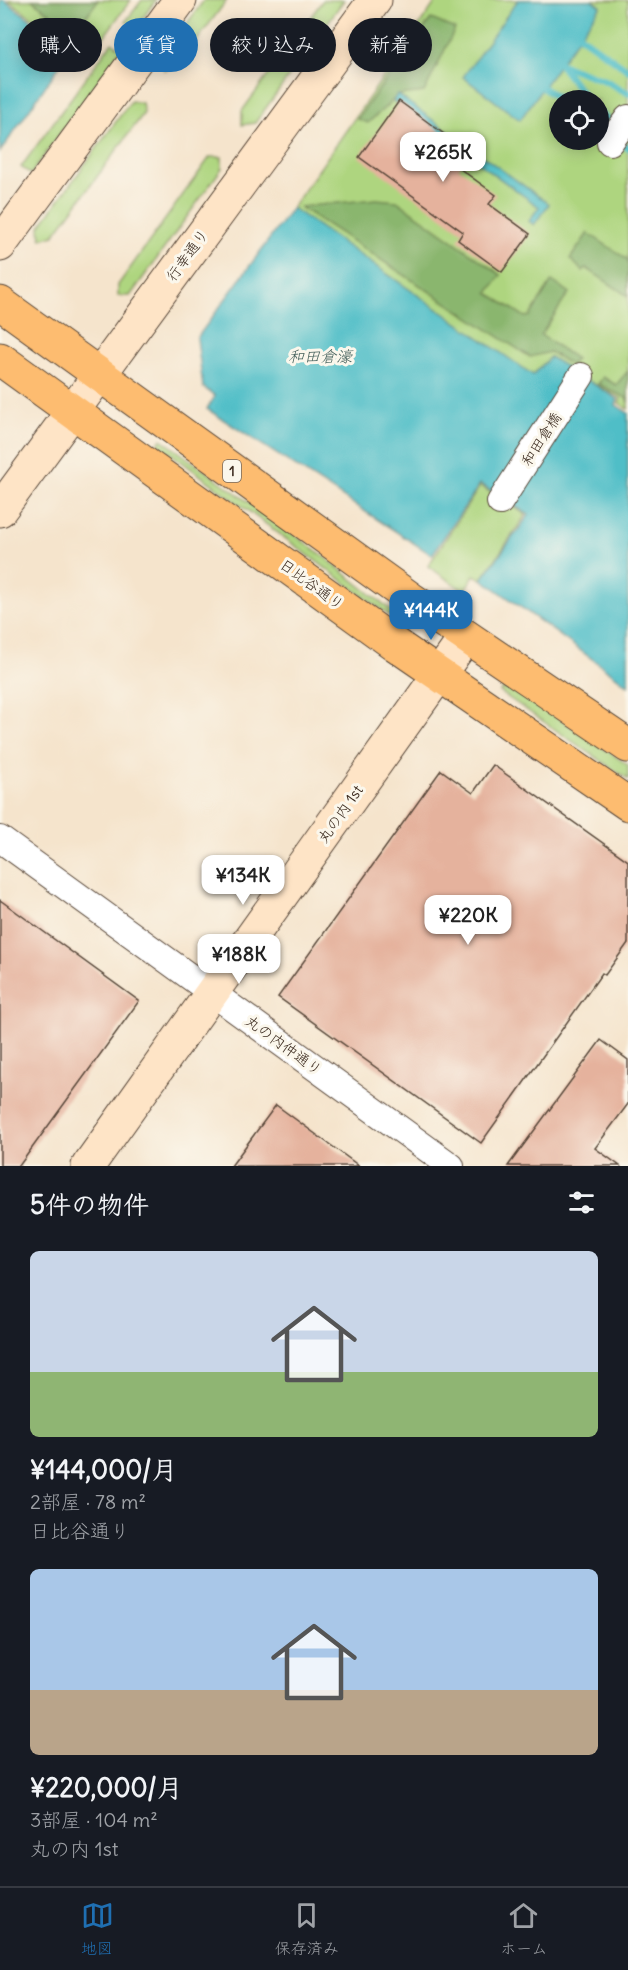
<!DOCTYPE html>
<html lang="ja">
<meta charset="utf-8">
<style>
:root{--surface:#171b24;--page:#242831;--text:#f1f3f6;--muted:#9ea1a6;--line:#363941;--accent:#1f6fb2}
body{margin:0;font-family:Delius,"Klee One",sans-serif;background:var(--page);color:var(--text);height:100vh;display:flex;flex-direction:column;font-size:22px;white-space:nowrap}
*{box-sizing:border-box;margin:0}
p{font-size:20px;color:var(--muted)}
.icon{flex:none;width:33px;height:33px;fill:none;stroke:currentColor;stroke-width:2;stroke-linecap:round;stroke-linejoin:round}
.map{position:relative;height:1166px;overflow:hidden}
.details{display:flex;flex-direction:column;background:var(--surface);flex:1}
.details>*{flex:none}
.top-card{position:absolute;left:18px;top:18px;width:592px;height:54px;display:flex;gap:12px}
.buttons{position:absolute;left:549px;top:90px;display:grid;gap:12px}
.buttons a{display:grid;place-items:center;width:60px;height:60px;border-radius:50%;background:var(--surface);box-shadow:0 3px 15px #0003;font-size:30px}
.price{position:absolute;translate:-50% -51px;padding:0 14px;border-radius:12px;background:#fff;color:#222;font-size:20px;line-height:39px;filter:drop-shadow(0 2px 3px #0008)}
.price::after{content:'';position:absolute;left:50%;top:36px;width:18px;height:14px;margin-left:-9px;background:inherit;clip-path:polygon(0 0,100% 0,50% 100%)}
.price.active{background:var(--accent);color:#fff}
ul{padding:0;list-style:none}
li{display:grid;align-content:center;gap:12px;height:318px;padding:0 30px}
li span{display:grid;place-items:center;height:186px;border-radius:9px;color:#555}
li>.icon{margin-inline-start:auto}
span .icon{width:108px;height:108px;fill:#fffc;stroke-width:1}
li b{font-size:26px}
h2{display:flex;justify-content:space-between;align-items:center;height:72px;padding:0 30px;font-size:26px}
.tag{padding:0 21px;border-radius:27px;background:var(--surface);box-shadow:0 3px 15px #0003;font-size:21px;line-height:54px}
.tag.active{background:var(--accent);color:#fff}
.menu{display:flex;justify-content:space-around;align-items:center;height:84px;border-top:2px solid var(--line);background:var(--surface);font-size:16px;color:var(--muted)}
.menu a{display:grid;justify-items:center;gap:3px}
.menu .active{color:var(--accent)}
.map>svg:first-child{display:block}
</style>
<div class="map">
<svg width="628" height="1166" viewBox="0 0 628 1166">
<rect width="100%" height="100%" fill="#fbf7ec"/>
<filter id="ink" filterUnits="userSpaceOnUse"><feTurbulence type="fractalNoise" baseFrequency=".0167" numOctaves="2"/><feDisplacementMap in="SourceGraphic" scale="12" xChannelSelector="R" yChannelSelector="G"/><feConvolveMatrix kernelMatrix="1 2 1 2 8 2 1 2 1" color-interpolation-filters="sRGB"/></filter>
<filter id="wash" filterUnits="userSpaceOnUse"><feTurbulence type="fractalNoise" baseFrequency=".008" numOctaves="4" result="noise"/><feDisplacementMap in="SourceGraphic" scale="24" xChannelSelector="R" yChannelSelector="G"/><feGaussianBlur stdDeviation="1.35" result="paint"/><feColorMatrix in="noise" values="0 0 0 0 0 0 0 0 0 0 0 0 0 0 0 0 0 1.4 0 .05"/><feComposite in="paint" operator="in"/></filter>
<g filter="url(#wash)">
<rect width="100%" height="100%" fill="#f5e4cc"/>
<path fill="#aed57f" stroke="#74804e" stroke-width="1.5" fill-rule="evenodd" d="M 8,0 L 131,0 L 88,58 Z
M 142,0 L 156,0 L 136,28 L 126,21 Z
M 204,0 L 227,0 L 178,66 L 164,70 L 165,54 Z
M 323,0 L 344,0 L 255,123 L 242,125 L 242,111 Z
M 437,0 L 628,0 L 628,409 L 619,403 L 621,398 L 594,384 L 514,507 L 526,515 L 482,579 L 474,575 L 464,591 L 428,566 L 480,486 L 490,492 L 570,370 L 550,357 L 533,376 L 292,208 ZM 560,100 L 598,100 L 598,140 L 560,140 Z
M 112,42 L 121,49 L 31,174 L 21,167 Z
M 131,101 L 142,103 L 144,113 L 54,235 L 41,239 L 40,226 Z
M 210,157 L 222,157 L 222,168 L 130,296 L 118,296 L 118,285 Z
M 161,439 L 318,552 L 403,620 L 401,624 L 158,444 Z
M 504,688 L 532,700 L 628,765 L 628,779 L 500,692 Z"/>
<path fill="#8ab66e" stroke="#627046" stroke-width="1.5" d="M 32,0 L 98,0 L 75,32 Z
M 431,19 L 455,29 L 424,92 L 399,95 L 368,123 L 357,119 Z
M 376,199 L 397,201 L 501,275 L 488,293 L 525,317 L 530,316 L 552,281 L 569,293 L 541,335 L 576,359 L 571,365 L 550,352 L 530,357 L 300,207 Z
M 588,233 L 628,260 L 628,296 L 586,268 L 583,271 L 570,259 Z
M 628,371 L 628,401 L 625,397 L 598,384 L 603,377 L 616,385 Z"/>
<path fill="#50bec7" stroke="#467472" stroke-width="1.5" d="M 0,0 L 4,0 L 71,49 L 0,152 Z
M 518,0 L 592,0 L 601,6 L 520,120 L 463,77 Z
M 397,94 L 549,204 L 534,225 L 529,221 L 539,207 L 393,101 Z
M 292,208 L 533,375 L 550,357 L 618,399 L 616,405 L 628,413 L 628,685 L 482,579 L 529,515 L 480,484 L 432,555 L 207,409 L 215,396 L 203,387 L 197,338 Z"/>
<g fill="none" stroke-linecap="round" stroke-linejoin="round">
<path stroke="#50bec7" stroke-width="7" d="M 580,36 L 628,70
M 560,64 L 606,81 L 628,93
M 560,64 L 587,100
M 543,88 L 561,100
M 598,112 L 615,125
M 618,141 L 628,148"/>
</g>
<g id="blocks">
<path fill="#e5b29d" d="M 399,101 L 470,153 L 459,168 L 496,195 L 489,204 L 530,234 L 502,272 L 458,240 L 463,232 L 359,157 Z
M 493,765 L 628,861 L 628,943 L 605,975 L 602,973 L 481,1143 L 278,997 L 441,770 L 473,793 Z
M 0,900 L 139,1001 L 19,1166 L 0,1166 Z
M 601,1040 L 628,1060 L 628,1104 L 595,1148 L 620,1166 L 508,1166 Z
M 276,1105 L 359,1166 L 231,1166 Z"/>
</g>
</g>
<g filter="url(#ink)">
<use href="#blocks" fill-opacity="0" stroke="#574638" stroke-width="1.5"/>
<g fill="none" stroke-linecap="round" stroke-linejoin="round">
<defs>
<path id="street" d="M 610,142 L 628,118
M 500,502 L 581,376
M 0,839 L 451,1166"/>
<path id="secondary" d="M 0,245 L 180,0
M 0,510 L 375,0
M 88,1166 L 466,637"/>
<path id="highway" d="M 0,303 L 411,599 L 628,746
M 0,359 L 396,645 L 628,804"/>
</defs>
<use href="#street" stroke="#574638" stroke-width="28"/>
<use href="#secondary" stroke="#574638" stroke-width="35"/>
<use href="#highway" stroke="#574638" stroke-width="35"/>
<use href="#street" stroke="#fff" stroke-width="26"/>
<use href="#secondary" stroke="#fee4c6" stroke-width="33"/>
<use href="#highway" stroke="#fdbc70" stroke-width="33"/>
</g>
</g>
<g text-anchor="middle" dominant-baseline="central" stroke-width="6" stroke-linejoin="round" paint-order="stroke">
<rect fill="#fbf7ec" stroke="#75685c" stroke-width="1.5" x="223" y="460" width="18" height="22" rx="4.5"/>
<g font-size="14" font-weight="bold" fill="#3b2a1e">
<text x="232" y="471">1</text>
</g>
<g font-size="15" fill="#3b2a1e" stroke="#fbf7ec">
<text transform="translate(187 255) rotate(-54)">行幸通り</text>
<text transform="translate(541 439) rotate(-57)">和田倉橋</text>
<text transform="translate(312 584) rotate(36)">日比谷通り</text>
<text transform="translate(340 814) rotate(-55)">丸の内 1st</text>
<text transform="translate(284 1045) rotate(36)">丸の内仲通り</text>
</g>
<g font-size="16" font-style="italic" fill="#425e59" stroke="#fbf7ec">
<text x="320" y="356">和田倉濠</text>
</g>
</g>
</svg>
<div class="buttons">
<a><svg class="icon" aria-label="locate" viewBox="0 0 24 24"><circle cx="12" cy="12" r="6"/><path d="M12 2v4M12 18v4M2 12h4M18 12h4"/></svg></a>
</div>
<b class="price" style="left:443px;top:183px">¥265K</b>
<b class="price active" style="left:431px;top:641px">¥144K</b>
<b class="price" style="left:243px;top:906px">¥134K</b>
<b class="price" style="left:468px;top:946px">¥220K</b>
<b class="price" style="left:239px;top:985px">¥188K</b>
<div class="top-card">
<a class="tag">購入</a>
<a class="tag active">賃貸</a>
<a class="tag">絞り込み</a>
<a class="tag">新着</a>
</div>
</div>
<section class="details">
<h2>5件の物件<svg class="icon" aria-label="filters" viewBox="0 0 24 24"><path d="M4 7h16M4 17h16"/><circle cx="9" cy="7" r="2"/><circle cx="15" cy="17" r="2"/></svg></h2>
<ul>
<li><span style="background:linear-gradient(#c9d6e8 65%,#8fb573 0)"><svg class="icon" aria-label="home" viewBox="0 0 24 24"><path d="M3 11l9-7 9 7M6 9v11h12V9"/></svg></span><div><b>¥144,000/月</b><p>2部屋 · 78 m²</p><p>日比谷通り</p></div></li>
<li><span style="background:linear-gradient(#a9c7e8 65%,#b9a48a 0)"><svg class="icon" aria-label="home" viewBox="0 0 24 24"><path d="M3 11l9-7 9 7M6 9v11h12V9"/></svg></span><div><b>¥220,000/月</b><p>3部屋 · 104 m²</p><p>丸の内 1st</p></div></li>
</ul>
</section>
<nav class="menu">
<a class="active"><svg class="icon" aria-label="map" viewBox="0 0 24 24"><path d="M3 6l6-2 6 2 6-2v14l-6 2-6-2-6 2zM9 4v14M15 6v14"/></svg>地図</a>
<a><svg class="icon" aria-label="saved" viewBox="0 0 24 24"><path d="M7 4h10v16l-5-4-5 4z"/></svg>保存済み</a>
<a><svg class="icon" aria-label="home" viewBox="0 0 24 24"><path d="M3 11l9-7 9 7M6 9v11h12V9"/></svg>ホーム</a>
</nav>
